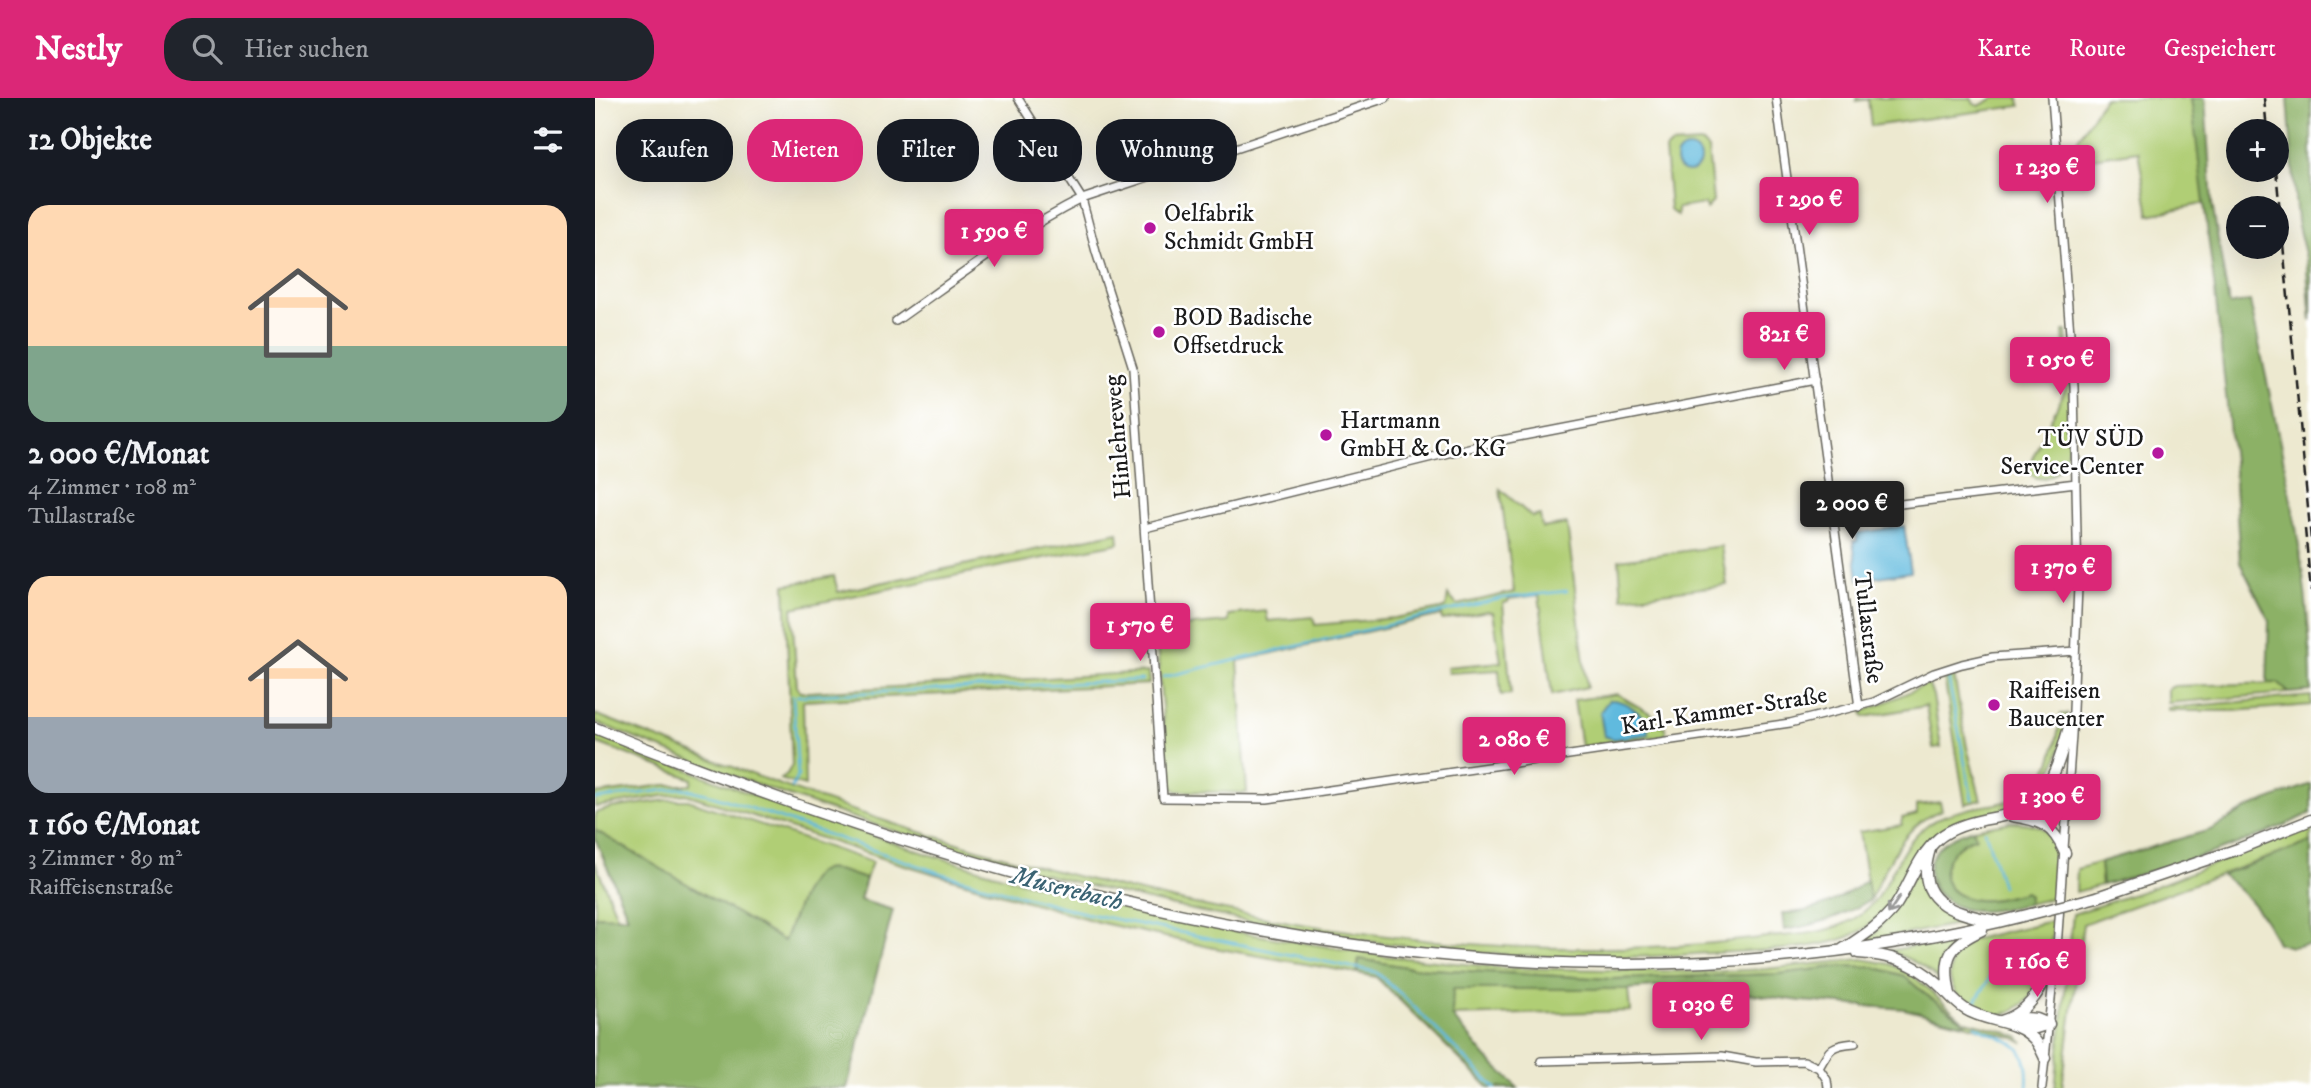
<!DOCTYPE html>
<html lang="de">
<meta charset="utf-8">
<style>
:root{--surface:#171b24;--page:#20242c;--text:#f1f3f6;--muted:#9ea1a6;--accent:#db2777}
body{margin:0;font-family:"IM FELL DW Pica",serif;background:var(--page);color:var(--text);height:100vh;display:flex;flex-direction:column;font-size:26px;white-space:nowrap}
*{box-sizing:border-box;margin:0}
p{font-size:23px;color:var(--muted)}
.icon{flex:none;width:38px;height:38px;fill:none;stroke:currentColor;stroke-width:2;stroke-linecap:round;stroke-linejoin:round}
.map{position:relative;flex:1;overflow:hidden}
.side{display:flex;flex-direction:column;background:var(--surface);width:595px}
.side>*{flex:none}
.top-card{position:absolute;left:21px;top:21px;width:665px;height:63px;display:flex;gap:14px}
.buttons{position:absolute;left:1631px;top:21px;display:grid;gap:14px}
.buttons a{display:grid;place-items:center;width:63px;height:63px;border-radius:50%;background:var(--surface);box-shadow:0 7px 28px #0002;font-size:35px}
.price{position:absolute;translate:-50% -60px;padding:0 16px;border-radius:7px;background:var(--accent);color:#fff;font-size:23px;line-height:46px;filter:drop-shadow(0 2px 4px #0008)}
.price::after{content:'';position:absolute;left:50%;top:42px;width:21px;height:16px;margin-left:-10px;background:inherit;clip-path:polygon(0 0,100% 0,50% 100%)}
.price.on{background:#222;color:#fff}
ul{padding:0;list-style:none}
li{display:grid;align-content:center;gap:14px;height:371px;padding:0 28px}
li span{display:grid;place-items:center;height:217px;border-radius:21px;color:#555}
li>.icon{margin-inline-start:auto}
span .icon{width:126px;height:126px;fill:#fffc;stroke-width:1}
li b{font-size:30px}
h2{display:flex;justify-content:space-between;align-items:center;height:84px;padding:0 28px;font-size:30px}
.pill{padding:0 24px;border-radius:28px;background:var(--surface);box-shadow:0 7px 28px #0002;font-size:24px;line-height:63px}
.pill.on{background:var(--accent);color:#fff}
header{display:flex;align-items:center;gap:42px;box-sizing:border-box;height:98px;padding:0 35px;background:var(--accent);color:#fff}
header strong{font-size:33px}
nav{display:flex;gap:38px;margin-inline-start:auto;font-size:24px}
.search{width:490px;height:63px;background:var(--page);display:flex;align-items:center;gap:18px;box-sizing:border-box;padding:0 24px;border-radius:28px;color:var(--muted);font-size:26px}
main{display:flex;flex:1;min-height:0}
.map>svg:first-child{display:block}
</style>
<header>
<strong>Nestly</strong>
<div class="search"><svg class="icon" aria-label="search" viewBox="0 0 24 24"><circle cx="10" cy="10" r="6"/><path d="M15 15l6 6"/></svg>Hier suchen</div>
<nav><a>Karte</a><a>Route</a><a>Gespeichert</a></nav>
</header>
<main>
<section class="side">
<h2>12 Objekte<svg class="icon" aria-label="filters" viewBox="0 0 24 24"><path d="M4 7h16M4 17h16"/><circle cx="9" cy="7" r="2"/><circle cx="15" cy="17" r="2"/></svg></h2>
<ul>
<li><span style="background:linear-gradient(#ffd9b3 65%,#7fa58c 0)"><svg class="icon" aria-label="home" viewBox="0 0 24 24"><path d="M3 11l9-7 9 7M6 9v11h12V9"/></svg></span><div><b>2 000 €/Monat</b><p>4 Zimmer · 108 m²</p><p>Tullastraße</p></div></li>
<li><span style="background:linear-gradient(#ffd9b3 65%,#9aa5b1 0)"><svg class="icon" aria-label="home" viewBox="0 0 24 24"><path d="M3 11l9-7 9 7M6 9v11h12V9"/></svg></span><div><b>1 160 €/Monat</b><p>3 Zimmer · 89 m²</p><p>Raiffeisenstraße</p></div></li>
</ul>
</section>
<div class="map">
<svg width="1716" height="990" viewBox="0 0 1716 990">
<rect width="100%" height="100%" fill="#fff"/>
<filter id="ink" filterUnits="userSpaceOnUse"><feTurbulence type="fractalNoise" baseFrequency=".0143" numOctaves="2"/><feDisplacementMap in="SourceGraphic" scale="14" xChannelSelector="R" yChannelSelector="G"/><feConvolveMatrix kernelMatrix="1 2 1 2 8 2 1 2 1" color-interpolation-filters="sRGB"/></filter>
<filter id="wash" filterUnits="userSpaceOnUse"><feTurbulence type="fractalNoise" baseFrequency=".00686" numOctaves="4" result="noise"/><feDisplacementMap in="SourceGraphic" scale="28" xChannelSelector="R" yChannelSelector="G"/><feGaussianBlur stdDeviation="1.57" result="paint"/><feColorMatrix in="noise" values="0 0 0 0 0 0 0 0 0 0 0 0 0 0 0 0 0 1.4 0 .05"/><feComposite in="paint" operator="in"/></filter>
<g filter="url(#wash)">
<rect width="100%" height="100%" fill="#ede9d0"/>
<path fill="#b0ce75" stroke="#667548" stroke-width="2" d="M 1261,0 L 1376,0 L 1379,6 L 1384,8 L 1399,0 L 1424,0 L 1425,8 L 1276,28 L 1273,1 L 1261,3 Z
M 1509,0 L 1596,0 L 1611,105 L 1554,117 L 1543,53 L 1483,62 L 1482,43 Z
M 1105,45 L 1108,46 L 1113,51 L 1118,104 L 1111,111 L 1109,106 L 1083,110 L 1083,117 L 1077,114 L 1075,111 L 1070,52 L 1075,47 Z
M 1468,233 L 1471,233 C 1473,267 1480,326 1471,358 C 1468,368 1459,378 1449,380 C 1441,382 1436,378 1432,371 L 1471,290 Z
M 905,391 L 937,419 L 945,417 L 947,430 L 972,426 L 992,589 L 957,597 L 944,497 L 914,501 L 913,504 L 908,505 L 916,596 L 906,597 L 904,572 L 853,575 L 852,569 L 906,564 L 898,514 L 892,513 L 847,522 L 846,517 L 643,563 L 652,695 L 582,693 L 576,689 L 573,680 L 562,548 L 590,545 L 588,528 L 634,524 L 634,517 L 671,513 L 673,523 L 718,519 L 720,527 L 799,520 L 846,511 L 851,509 L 853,497 L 862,507 L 919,494 Z
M 523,434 L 524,445 L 197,510 L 202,590 L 205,594 L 215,594 L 553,574 L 554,586 L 208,603 L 210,688 L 185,681 L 192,676 L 197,667 L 190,487 L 239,478 L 243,494 Z
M 1126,448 L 1132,487 L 1027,500 L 1024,462 Z
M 1359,577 L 1372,649 L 1386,702 L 1370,706 L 1349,579 Z
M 1683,585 L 1694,595 L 1573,605 L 1573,591 L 1579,588 Z
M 1333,586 L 1338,597 L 1346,649 L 1338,650 L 1331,608 L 1269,619 L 1267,614 Z
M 1022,596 L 1058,617 L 1063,626 L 1070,629 L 1071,637 L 986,649 L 979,602 Z
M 1716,598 L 1716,607 L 1638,613 L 1573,613 L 1573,610 Z
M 0,616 C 111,659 222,703 335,737 C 574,810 825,862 1076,848 C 1108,847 1140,843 1172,839 C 1199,837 1227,836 1251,825 C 1298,803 1294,755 1332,727 C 1346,717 1361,714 1377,710 C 1395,707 1416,705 1432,695 C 1457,680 1462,642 1466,616 L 1472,616 C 1468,646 1459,685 1433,703 C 1419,712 1402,716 1387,720 C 1372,725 1355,727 1341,737 C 1298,766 1311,816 1253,839 C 1214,854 1143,853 1100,856 C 896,870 693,838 495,788 C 326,746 161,690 0,624 Z
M 0,636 L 174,703 L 333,756 L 428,784 L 612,829 L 790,858 L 909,870 L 1113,874 L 1171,871 L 1267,861 L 1295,866 L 1316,876 L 1368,922 L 1408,933 L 1423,939 L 1428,945 L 1419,940 L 1369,926 L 1370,924 L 1330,896 L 1309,878 L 1279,869 L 1247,868 L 1183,876 L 1016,881 L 818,870 L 764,861 L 762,875 L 619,850 L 503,824 L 286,760 L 91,696 L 69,698 L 0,709 L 0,696 L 70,687 L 96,687 L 97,681 L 0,644 Z
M 73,702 L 93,702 L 277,764 L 271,781 C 258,778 242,769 228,772 C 211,775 196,827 189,843 L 0,732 L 0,715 L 16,710 Z
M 1345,704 L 1347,712 C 1307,726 1293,767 1275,802 L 1264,734 L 1307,727 L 1307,720 L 1322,716 L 1322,707 Z
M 1416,724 C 1472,725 1464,756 1461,799 L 1433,806 L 1434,798 L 1431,794 C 1412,799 1390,806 1372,800 C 1333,788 1350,749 1381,739 L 1378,731 Z
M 1716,728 L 1716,744 L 1488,826 L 1467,990 L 1460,990 L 1478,816 L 1551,792 Z
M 0,764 L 23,820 L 0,818 Z
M 1505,764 L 1507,787 L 1481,794 L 1482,771 Z
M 1325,767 L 1350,812 L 1359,817 L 1381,822 L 1266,845 L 1281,834 Z
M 1460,822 C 1455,844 1453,871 1442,891 C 1434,904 1413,919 1397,917 C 1379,915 1358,899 1355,880 C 1354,872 1358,862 1359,853 L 1375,842 Z
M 1361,840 L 1362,842 C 1343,860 1351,866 1348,887 C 1332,869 1315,860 1292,853 Z
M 857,891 L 1033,891 L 1035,913 L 857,918 Z"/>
<path fill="#8cb166" stroke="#546641" stroke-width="2" d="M 1596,0 L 1610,0 L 1617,105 L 1634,207 L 1655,203 C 1681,331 1716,461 1716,593 L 1694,595 L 1683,585 L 1672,585 L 1674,522 L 1645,465 L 1639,373 L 1620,194 Z
M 1693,0 L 1716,0 L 1716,223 L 1711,160 L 1702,124 L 1700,100 Z
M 1716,686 L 1716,715 C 1650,748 1578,767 1507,787 L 1505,764 L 1615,732 L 1655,709 Z
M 1378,731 L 1381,739 C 1351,748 1333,788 1372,800 C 1391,806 1412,799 1431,794 L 1434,798 L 1433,806 C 1412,810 1383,818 1363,809 C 1335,798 1322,766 1349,745 C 1358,738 1368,735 1378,731 Z
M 0,732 L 189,843 C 197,827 210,776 228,772 C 242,769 258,778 271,781 L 265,802 L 298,812 L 252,990 L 0,990 L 0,818 L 33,819 L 0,740 Z
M 1716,744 L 1716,846 L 1696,849 L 1682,845 C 1668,814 1653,798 1627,777 Z
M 1272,782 L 1275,802 C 1247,819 1221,828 1189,832 L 1187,815 C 1217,816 1248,800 1272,782 Z
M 764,861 L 818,870 L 1016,881 L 1183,876 L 1247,868 L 1279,869 L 1309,878 L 1330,896 L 1370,924 L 1369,926 L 1309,911 L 1206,903 L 1119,891 L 1060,889 L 1033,891 L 858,891 L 857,918 L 891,959 L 923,990 L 894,990 L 781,879 L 762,875 Z"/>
<path fill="#60bade" stroke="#3e6b7d" stroke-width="2" d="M1081 62a12 12 0 1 1 24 0a12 12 0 1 1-24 0Z
M 1309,428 L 1316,474 L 1263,482 L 1258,443 L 1262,443 L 1261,435 Z
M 1014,602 C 1029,601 1043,613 1053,624 L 1053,636 L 1019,641 L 1009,638 L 1005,614 Z"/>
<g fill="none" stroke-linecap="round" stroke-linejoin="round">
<path stroke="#60bade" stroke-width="2.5" d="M 568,579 L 909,500 L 972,493
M 1353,579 L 1377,701
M 202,598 L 547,582
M 197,689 L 203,678 L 198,598
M 0,701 L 87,690 L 120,698 L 348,776 L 490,815 L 781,874 L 808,898 L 900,990
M 1390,733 L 1407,788
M 1381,903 L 1417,843
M 1380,928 C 1416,945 1436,944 1432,990"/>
</g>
</g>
<g filter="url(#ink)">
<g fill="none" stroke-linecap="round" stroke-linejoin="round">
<defs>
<path id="minor" d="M 423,0 L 487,101 L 501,154 L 538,270 L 568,700 L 672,701 L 1195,625 L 1279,604 L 1339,575 L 1367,566 L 1398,559 L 1480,553
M 1181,0 L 1264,609
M 1457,0 L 1479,288 L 1483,488 L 1477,637 L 1462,850
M 301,223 C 362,180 421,134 487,101 L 791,0
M 1239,414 L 1481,385
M 550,430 L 902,343 L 1220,282
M 946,963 L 1127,958 L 1161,964 L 1209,963 L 1224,970 L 1232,982 L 1233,990
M 1224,970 C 1235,950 1236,947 1260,945
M 1447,990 L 1460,862"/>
<path id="major" d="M 0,630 C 451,814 952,941 1436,816
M 1428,712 L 1460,712 L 1472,718
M 1417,718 C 1446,722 1458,727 1470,755
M 1335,751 C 1333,758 1331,766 1331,773 C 1330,811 1373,818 1401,823
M 1502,799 L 1643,751 L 1716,722
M 1248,851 C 1268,838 1287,826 1301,807 C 1316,784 1322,759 1344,740 C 1359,728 1380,723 1398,720 C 1457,711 1462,668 1477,619
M 1263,855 C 1294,857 1319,864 1342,885 C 1351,893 1360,905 1370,911 C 1392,925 1421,921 1439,941 C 1444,946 1447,954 1450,960
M 1355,896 C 1347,859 1354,847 1387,832
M 1419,919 L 1442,921 L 1454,926
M 1406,923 C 1441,913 1452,879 1462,848
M 1424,929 L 1441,930 L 1454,926"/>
</defs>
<use href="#minor" stroke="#65645b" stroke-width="10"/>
<use href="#major" stroke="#65645b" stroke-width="13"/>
<use href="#minor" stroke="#fff" stroke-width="7"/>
<use href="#major" stroke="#fff" stroke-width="10"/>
<path stroke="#1c1c1c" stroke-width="2.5" stroke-dasharray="10 5" stroke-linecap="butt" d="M 1669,0 L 1672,33
M 1681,72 L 1716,442
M 1710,431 L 1716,493"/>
<defs>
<path id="major-bridge" d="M 1436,816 L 1502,799"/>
</defs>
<use href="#major-bridge" stroke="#65645b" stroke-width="13" stroke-linecap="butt"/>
<use href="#major-bridge" stroke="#fff" stroke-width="10"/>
</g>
<defs><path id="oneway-shaft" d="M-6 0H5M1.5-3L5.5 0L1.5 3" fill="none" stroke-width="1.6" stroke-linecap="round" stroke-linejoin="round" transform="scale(1.75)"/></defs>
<use stroke="#999" href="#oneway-shaft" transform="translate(1299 807) rotate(124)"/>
</g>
<g fill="#b5179e" stroke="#fff" stroke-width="2.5">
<circle cx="555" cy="130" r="7"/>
<circle cx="564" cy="234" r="7"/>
<circle cx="731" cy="337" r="7"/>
<circle cx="1563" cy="355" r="7"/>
<circle cx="1399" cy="607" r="7"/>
</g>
<g text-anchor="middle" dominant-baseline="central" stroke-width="5" stroke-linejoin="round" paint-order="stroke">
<g font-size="24" fill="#1c1c1c" stroke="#fff" text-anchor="start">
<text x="569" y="116">Oelfabrik<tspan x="569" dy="28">Schmidt GmbH</tspan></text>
<text x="578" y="220">BOD Badische<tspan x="578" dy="28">Offsetdruck</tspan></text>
<text x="745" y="323">Hartmann<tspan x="745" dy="28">GmbH &amp; Co. KG</tspan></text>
<text x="1549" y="341" text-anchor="end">TÜV SÜD<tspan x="1549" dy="28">Service-Center</tspan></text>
<text x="1413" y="593">Raiffeisen<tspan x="1413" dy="28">Baucenter</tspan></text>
</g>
<g font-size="24" fill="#1c1c1c" stroke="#fff">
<text transform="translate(523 339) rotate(-95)">Hinlehreweg</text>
<text transform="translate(1273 530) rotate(83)">Tullastraße</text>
<text transform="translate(1129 613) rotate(-9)">Karl-Kammer-Straße</text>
</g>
<g font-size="26" font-style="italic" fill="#3b6373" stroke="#fff">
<text transform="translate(472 791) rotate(14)">Muserebach</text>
</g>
</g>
</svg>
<div class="buttons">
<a>+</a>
<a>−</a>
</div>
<b class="price" style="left:1452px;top:107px">1 230 €</b>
<b class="price" style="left:1214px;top:139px">1 290 €</b>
<b class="price" style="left:399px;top:171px">1 590 €</b>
<b class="price" style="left:1189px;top:274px">821 €</b>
<b class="price" style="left:1465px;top:299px">1 050 €</b>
<b class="price on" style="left:1257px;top:443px">2 000 €</b>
<b class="price" style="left:1468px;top:507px">1 370 €</b>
<b class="price" style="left:545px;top:565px">1 570 €</b>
<b class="price" style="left:919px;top:679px">2 080 €</b>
<b class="price" style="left:1457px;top:736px">1 300 €</b>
<b class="price" style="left:1442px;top:901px">1 160 €</b>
<b class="price" style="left:1106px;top:944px">1 030 €</b>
<div class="top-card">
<a class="pill">Kaufen</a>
<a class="pill on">Mieten</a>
<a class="pill">Filter</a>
<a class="pill">Neu</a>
<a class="pill">Wohnung</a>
</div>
</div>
</main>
